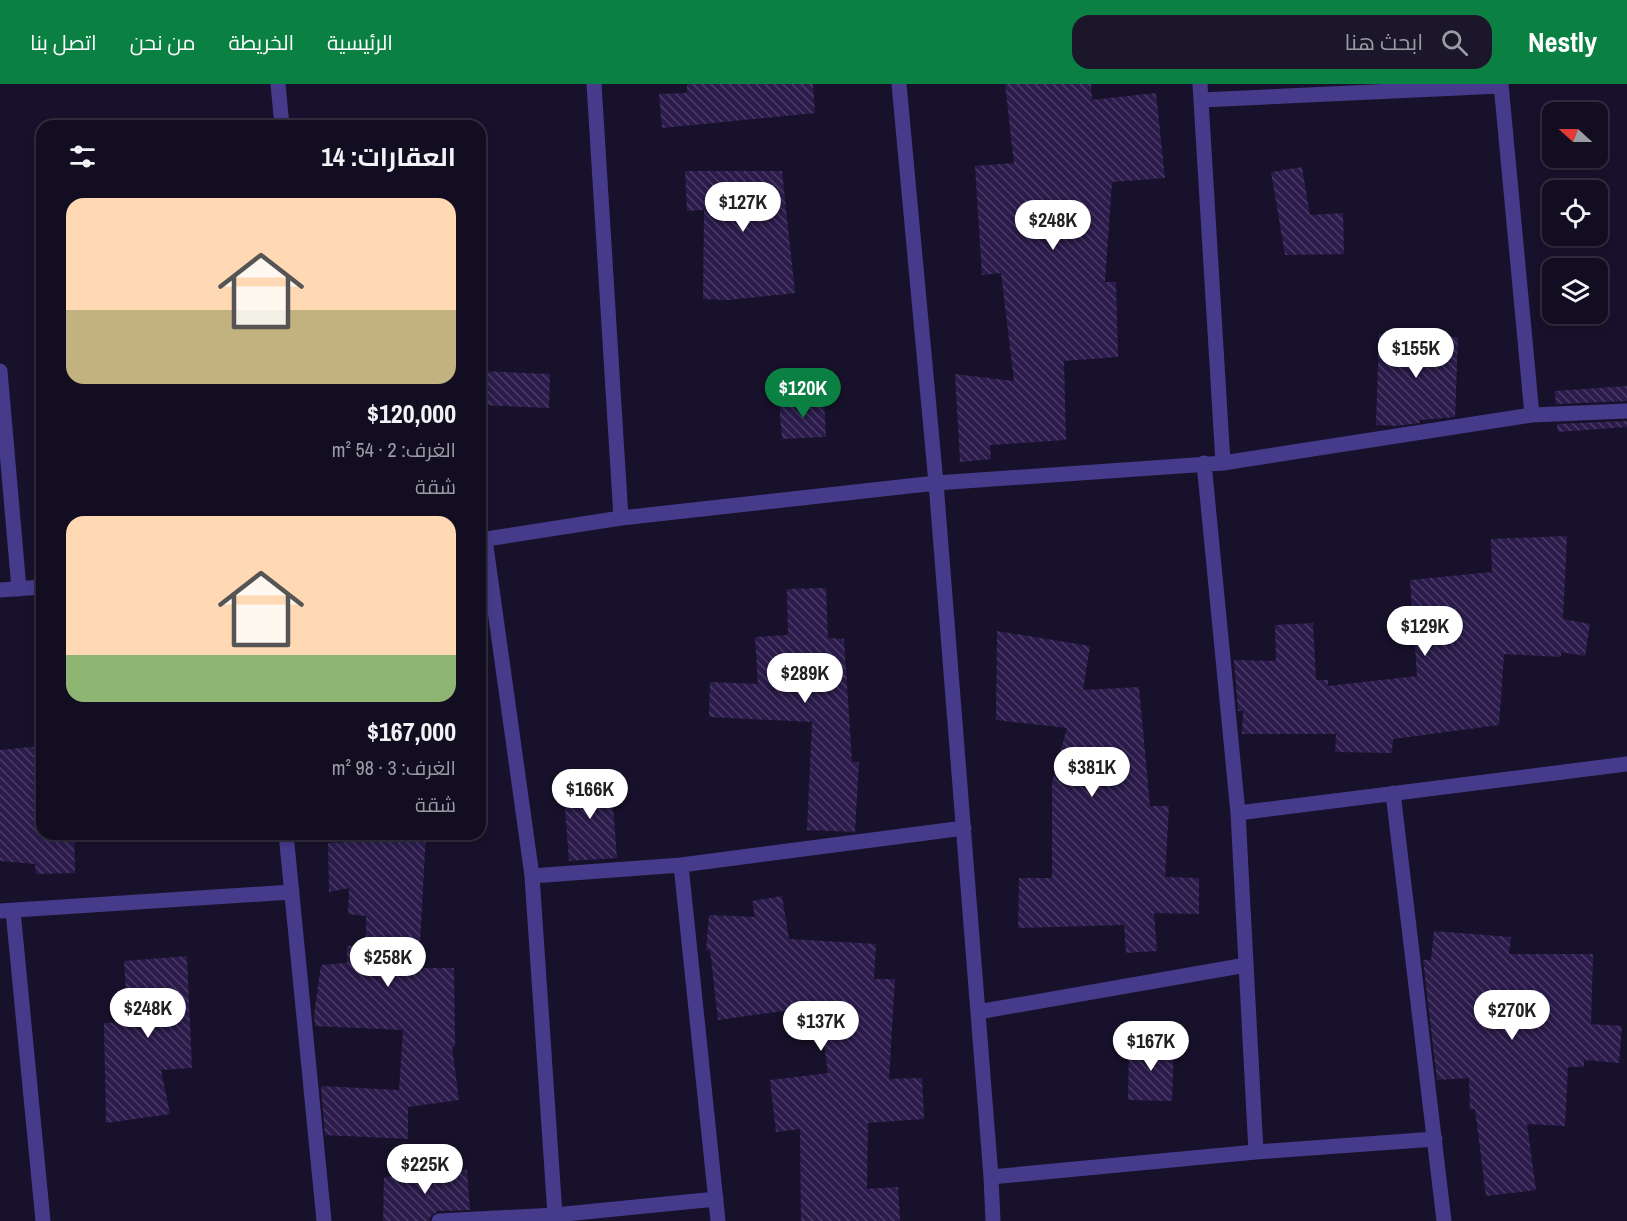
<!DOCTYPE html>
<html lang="ar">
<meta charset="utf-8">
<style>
:root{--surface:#120d20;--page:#1b1629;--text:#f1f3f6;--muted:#9c9ca5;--line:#312d3e;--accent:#0b8043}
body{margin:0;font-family:"Archivo Narrow",Cairo,sans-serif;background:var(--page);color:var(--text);direction:rtl;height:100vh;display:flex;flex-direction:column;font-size:22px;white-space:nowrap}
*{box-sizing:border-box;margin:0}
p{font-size:20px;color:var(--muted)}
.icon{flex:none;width:33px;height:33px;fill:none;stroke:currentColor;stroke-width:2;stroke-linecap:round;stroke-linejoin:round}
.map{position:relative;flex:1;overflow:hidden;direction:ltr}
.side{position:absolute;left:36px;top:36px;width:450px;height:720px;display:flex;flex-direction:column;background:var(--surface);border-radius:18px;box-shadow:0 3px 9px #0003,0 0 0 2px var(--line);direction:rtl}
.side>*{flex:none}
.needle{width:39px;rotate:291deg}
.controls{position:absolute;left:1542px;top:18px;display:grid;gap:12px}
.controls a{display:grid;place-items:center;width:66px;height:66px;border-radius:12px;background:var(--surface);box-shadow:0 3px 9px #0003,0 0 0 2px var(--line);font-size:30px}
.price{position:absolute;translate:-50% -51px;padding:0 14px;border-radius:21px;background:#fff;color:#222;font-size:20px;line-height:39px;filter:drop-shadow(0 2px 3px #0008)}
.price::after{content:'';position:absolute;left:50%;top:36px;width:18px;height:14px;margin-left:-9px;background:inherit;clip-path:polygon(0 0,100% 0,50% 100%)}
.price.on{background:var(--accent);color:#fff}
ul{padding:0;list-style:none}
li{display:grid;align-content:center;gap:12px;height:318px;padding:0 30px}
li span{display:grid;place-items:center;height:186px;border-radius:18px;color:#555}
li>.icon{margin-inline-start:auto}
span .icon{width:108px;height:108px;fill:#fffc;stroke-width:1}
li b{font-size:26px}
h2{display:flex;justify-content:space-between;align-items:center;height:72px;padding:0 30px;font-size:26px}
header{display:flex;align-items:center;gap:36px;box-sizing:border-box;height:84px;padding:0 30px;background:var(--accent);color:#fff}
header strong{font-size:28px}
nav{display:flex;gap:33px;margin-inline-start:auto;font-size:21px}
.search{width:420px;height:54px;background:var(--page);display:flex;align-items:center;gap:15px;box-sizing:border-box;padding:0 21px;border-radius:18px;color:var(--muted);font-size:22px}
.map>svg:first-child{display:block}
</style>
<header>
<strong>Nestly</strong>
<div class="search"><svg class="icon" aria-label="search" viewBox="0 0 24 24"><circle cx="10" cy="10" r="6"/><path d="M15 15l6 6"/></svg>ابحث هنا</div>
<nav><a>الرئيسية</a><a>الخريطة</a><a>من نحن</a><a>اتصل بنا</a></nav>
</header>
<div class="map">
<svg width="1627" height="1137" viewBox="0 0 1627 1137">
<defs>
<pattern id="building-back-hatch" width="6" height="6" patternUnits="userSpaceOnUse" patternTransform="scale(1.5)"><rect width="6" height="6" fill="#2b1c4c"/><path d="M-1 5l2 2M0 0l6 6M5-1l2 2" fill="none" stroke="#4a3c67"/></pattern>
</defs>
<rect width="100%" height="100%" fill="#18112b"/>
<path fill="url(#building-back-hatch)" d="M 687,0 L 813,0 L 815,29 L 662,44 L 659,10 L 687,9 Z
M 1005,0 L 1091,0 L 1092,16 L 1156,9 L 1165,94 L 1112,98 L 1105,198 L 1116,198 L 1118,273 L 1064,277 L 1066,356 L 990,361 L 991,375 L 960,378 L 955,290 L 1014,297 L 1001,189 L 982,191 L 975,82 L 1014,79 Z
M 1302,83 L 1310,131 L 1343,129 L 1344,170 L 1285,171 L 1271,88 Z
M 685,87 L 782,87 L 795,209 L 728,216 L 703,215 L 704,126 L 687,127 Z
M 1379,250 L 1458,253 L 1455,333 L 1420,336 L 1420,339 L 1396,342 L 1376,341 Z
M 480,287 L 550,290 L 549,324 L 480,321 Z
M 1627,302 L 1627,317 L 1556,320 L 1555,307 Z
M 824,315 L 826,353 L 782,355 L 779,317 Z
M 1627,337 L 1627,343 L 1558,348 L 1557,340 Z
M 1567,452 L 1563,535 L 1590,540 L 1585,572 L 1561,568 L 1561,573 L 1504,570 L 1499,641 L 1393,655 L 1392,669 L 1335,668 L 1336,650 L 1242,650 L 1243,627 L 1238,627 L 1234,576 L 1276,577 L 1275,541 L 1313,539 L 1316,596 L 1328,596 L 1328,602 L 1417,592 L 1410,496 L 1492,488 L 1491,455 Z
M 826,504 L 828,554 L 844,555 L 852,678 L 859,678 L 855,748 L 807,746 L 812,638 L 709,633 L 710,598 L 758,600 L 755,553 L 788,551 L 787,505 Z
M 997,547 L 1090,562 L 1083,606 L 1139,603 L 1150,722 L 1169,722 L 1165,793 L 1199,794 L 1199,830 L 1154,829 L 1157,867 L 1126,869 L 1124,841 L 1018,844 L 1019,794 L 1052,794 L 1052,698 L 1067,644 L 996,636 Z
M 42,662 L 42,750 L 74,750 L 75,789 L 36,790 L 35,780 L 0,777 L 0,666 Z
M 611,696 L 617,774 L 569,777 L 563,699 Z
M 389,750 L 426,750 L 420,859 L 423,859 L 423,884 L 454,884 L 455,963 L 452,963 L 459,1016 L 408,1023 L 408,1055 L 325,1051 L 321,1002 L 399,1006 L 403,946 L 315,942 L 314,931 L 321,881 L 347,879 L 347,862 L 366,861 L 366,832 L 348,830 L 349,804 L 329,808 L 328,759 L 389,756 Z
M 782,812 L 789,855 L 876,860 L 874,895 L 895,895 L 889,995 L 922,994 L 924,1035 L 868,1039 L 867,1105 L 898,1103 L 900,1137 L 801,1137 L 800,1045 L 776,1048 L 770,996 L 828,989 L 819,922 L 718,936 L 710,866 L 706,866 L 709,831 L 755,833 L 752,817 Z
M 1434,847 L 1511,853 L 1509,870 L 1593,870 L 1591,940 L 1622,942 L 1619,979 L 1584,976 L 1584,983 L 1568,983 L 1565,1042 L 1527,1040 L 1536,1106 L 1486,1112 L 1475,1025 L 1470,1026 L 1469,994 L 1437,996 L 1423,876 L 1431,876 Z
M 187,872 L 192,984 L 161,986 L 170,1030 L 106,1039 L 104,939 L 128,938 L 124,877 Z
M 1129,959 L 1174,960 L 1172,1017 L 1128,1016 Z
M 467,1086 L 470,1126 L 438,1127 L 431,1132 L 429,1137 L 383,1137 L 384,1093 Z"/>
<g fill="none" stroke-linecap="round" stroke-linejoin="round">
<path stroke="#463b8a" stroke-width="15" d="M 278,0 L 282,42
M 594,0 L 621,434
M 899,0 L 936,399 L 991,1093 L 993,1137
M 1200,0 L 1223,379
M 1501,0 L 1532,331
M 1201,16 L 1501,2
M 0,287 L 19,505
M 1204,379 L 1238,729 L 1256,1068
M 485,455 L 532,792 L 555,1131
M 480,456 L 621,434 L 936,399 L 1223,379 L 1532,331 L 1627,327
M 0,506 L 42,503
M 1393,709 L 1444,1137
M 1238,729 L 1627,680
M 286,750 L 324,1137
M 681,781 L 718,1137
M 532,792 L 681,781 L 964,744
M 0,827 L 292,808
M 13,827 L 43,1137
M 978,928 L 1246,881
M 991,1093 L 1256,1068 L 1435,1055
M 439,1137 L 555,1131 L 716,1115"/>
</g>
</svg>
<div class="controls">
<a><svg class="needle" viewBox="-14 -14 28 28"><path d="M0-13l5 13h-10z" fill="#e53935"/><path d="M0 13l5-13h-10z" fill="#9c9ca5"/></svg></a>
<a><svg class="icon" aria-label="locate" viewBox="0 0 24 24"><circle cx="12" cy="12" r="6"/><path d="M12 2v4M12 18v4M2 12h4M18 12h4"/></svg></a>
<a><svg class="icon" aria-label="layers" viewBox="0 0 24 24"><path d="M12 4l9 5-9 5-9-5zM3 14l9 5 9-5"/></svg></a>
</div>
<b class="price" style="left:743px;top:149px">$127K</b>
<b class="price" style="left:1053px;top:167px">$248K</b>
<b class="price" style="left:1416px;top:295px">$155K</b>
<b class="price on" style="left:803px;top:335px">$120K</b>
<b class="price" style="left:1425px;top:573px">$129K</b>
<b class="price" style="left:805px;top:620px">$289K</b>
<b class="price" style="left:1092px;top:714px">$381K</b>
<b class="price" style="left:590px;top:736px">$166K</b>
<b class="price" style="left:388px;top:904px">$258K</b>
<b class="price" style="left:148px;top:955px">$248K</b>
<b class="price" style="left:1512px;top:957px">$270K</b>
<b class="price" style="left:821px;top:968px">$137K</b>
<b class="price" style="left:1151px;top:988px">$167K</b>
<b class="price" style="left:425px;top:1111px">$225K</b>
<section class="side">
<h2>العقارات: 14<svg class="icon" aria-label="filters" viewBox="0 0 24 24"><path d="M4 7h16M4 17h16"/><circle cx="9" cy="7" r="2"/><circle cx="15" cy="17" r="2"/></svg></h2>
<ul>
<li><span style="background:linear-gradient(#ffd9b3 60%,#c2b280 0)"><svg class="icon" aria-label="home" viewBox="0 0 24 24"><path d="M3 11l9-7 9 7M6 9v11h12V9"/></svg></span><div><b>$120,000</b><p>الغرف: 2 · 54 m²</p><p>شقة</p></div></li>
<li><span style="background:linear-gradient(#ffd9b3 75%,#8fb573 0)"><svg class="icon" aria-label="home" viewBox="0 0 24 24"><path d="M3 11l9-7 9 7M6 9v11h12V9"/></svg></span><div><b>$167,000</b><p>الغرف: 3 · 98 m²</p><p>شقة</p></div></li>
</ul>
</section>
</div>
